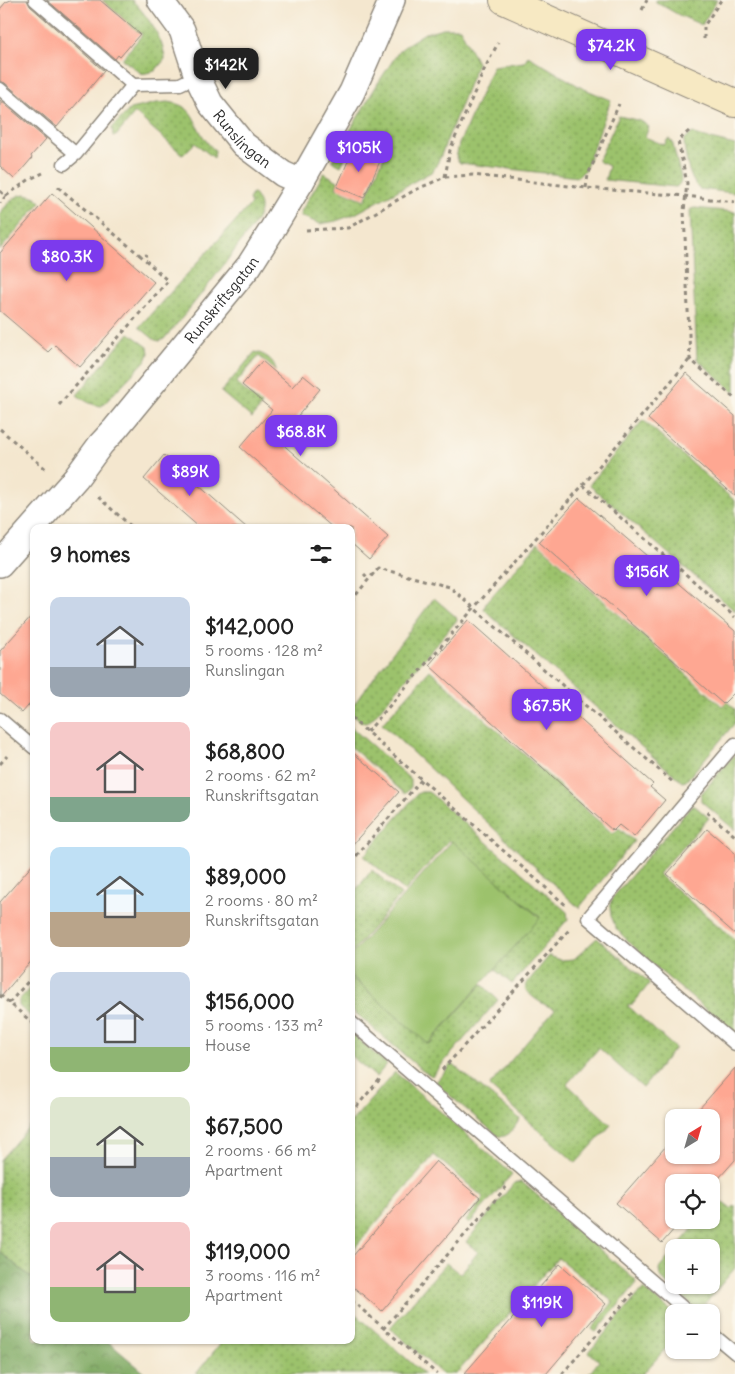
<!DOCTYPE html>
<meta charset="utf-8">
<style>
:root{--surface:#fff;--page:#f6f6f6;--text:#222;--muted:#767676;--accent:#7c3aed}
body{margin:0;font-family:Delius,sans-serif;background:var(--page);color:var(--text);height:100vh;display:flex;flex-direction:column;font-size:19px;white-space:nowrap}
*{box-sizing:border-box;margin:0}
p{font-size:16px;color:var(--muted)}
.icon{flex:none;width:28px;height:28px;fill:none;stroke:currentColor;stroke-width:2;stroke-linecap:round;stroke-linejoin:round}
.map{position:relative;flex:1;overflow:hidden}
.sheet{position:absolute;left:30px;top:524px;width:325px;height:820px;display:flex;flex-direction:column;background:var(--surface);border-radius:10px;box-shadow:0 1px 4px #0004}
.sheet>*{flex:none}
.needle{width:32px;rotate:37deg}
.controls{position:absolute;left:665px;top:1109px;display:grid;gap:10px}
.controls a{display:grid;place-items:center;width:55px;height:55px;border-radius:10px;background:var(--surface);box-shadow:0 1px 4px #0004;font-size:25px}
.price{position:absolute;translate:-50% -42px;padding:0 11px;border-radius:10px;background:var(--accent);color:#fff;font-size:16px;line-height:32px;filter:drop-shadow(0 1px 2px #0008)}
.price::after{content:'';position:absolute;left:50%;top:30px;width:15px;height:11px;margin-left:-8px;background:inherit;clip-path:polygon(0 0,100% 0,50% 100%)}
.price.active{background:#222;color:#fff}
ul{padding:0;list-style:none}
li{display:flex;align-items:center;gap:15px;height:125px;padding:0 20px}
li span{display:grid;place-items:center;flex:none;width:140px;height:100px;border-radius:10px;color:#555}
li>.icon{margin-inline-start:auto}
span .icon{width:60px;height:60px;fill:#fffc;stroke-width:1}
li b{font-size:21px}
h2{display:flex;justify-content:space-between;align-items:center;height:60px;padding:0 20px;font-size:21px}
.map>svg:first-child{display:block}
</style>
<div class="map">
<svg width="735" height="1374" viewBox="0 0 735 1374">
<defs>
<pattern id="grass-dots" width="8" height="8" patternUnits="userSpaceOnUse" patternTransform="scale(1.25)"><rect width="8" height="8" fill="#9cc26c"/><path d="M2 2h.1M6 6h.1" fill="none" stroke="#7f9e59" stroke-width="1.8" stroke-linecap="round"/></pattern>
<pattern id="forest-crowns" width="20" height="18" patternUnits="userSpaceOnUse" patternTransform="scale(1.25)"><rect width="20" height="18" fill="#7da860"/><path d="M2 6a3 3 0 1 1 6 0M12 15a3 3 0 1 1 6 0" fill="none" stroke="#67894f"/></pattern>
</defs>
<rect width="100%" height="100%" fill="#fbf7ec"/>
<filter id="ink" filterUnits="userSpaceOnUse"><feTurbulence type="fractalNoise" baseFrequency=".02" numOctaves="2"/><feDisplacementMap in="SourceGraphic" scale="10" xChannelSelector="R" yChannelSelector="G"/><feConvolveMatrix kernelMatrix="1 2 1 2 8 2 1 2 1" color-interpolation-filters="sRGB"/></filter>
<filter id="wash" filterUnits="userSpaceOnUse"><feTurbulence type="fractalNoise" baseFrequency=".0096" numOctaves="4" result="noise"/><feDisplacementMap in="SourceGraphic" scale="20" xChannelSelector="R" yChannelSelector="G"/><feGaussianBlur stdDeviation="1.12" result="paint"/><feColorMatrix in="noise" values="0 0 0 0 0 0 0 0 0 0 0 0 0 0 0 0 0 1.4 0 .05"/><feComposite in="paint" operator="in"/></filter>
<g filter="url(#wash)">
<rect width="100%" height="100%" fill="#f4e7cf"/>
<path fill="url(#grass-dots)" stroke="#64764c" d="M 102,0 L 132,0 C 146,14 164,39 165,59 L 155,71 L 142,74 L 122,59 L 142,35 Z
M 656,0 L 717,0 L 702,25 L 679,15 L 656,2 Z
M 443,28 L 460,28 L 477,63 L 440,158 L 433,171 L 355,214 L 336,221 L 320,224 L 301,216 L 300,213 L 324,173 L 338,181 L 336,188 L 365,200 L 384,156 L 352,143 L 341,166 L 332,161 L 378,83 L 399,51 L 409,43 L 425,33 Z
M 528,56 L 582,88 L 611,100 L 585,170 L 580,175 L 577,177 L 460,163 L 456,158 L 459,144 L 493,66 L 524,62 Z
M 168,102 C 197,106 192,123 207,142 C 209,145 212,148 215,150 L 214,158 L 195,143 L 183,155 L 135,113 L 116,136 L 113,136 L 112,128 L 130,109 L 157,103 Z
M 619,116 L 641,121 L 649,127 L 645,137 L 664,145 L 668,139 L 672,141 L 681,177 C 681,182 680,184 676,187 L 605,180 L 609,166 L 598,161 Z
M 693,133 L 702,137 L 735,145 L 735,193 L 699,189 C 688,177 685,156 684,140 L 688,136 Z
M 253,193 C 257,198 261,204 260,210 C 259,220 246,235 240,243 C 216,276 191,308 164,339 L 160,341 L 155,340 L 139,327 L 251,204 L 249,199 Z
M 25,194 L 34,196 L 41,202 L 0,250 L 0,213 C 7,205 14,195 25,194 Z
M 695,208 L 735,212 L 735,393 L 697,359 L 690,211 L 691,209 Z
M 129,333 L 148,347 L 149,353 L 147,359 L 102,406 C 91,405 85,401 77,395 Z
M 255,352 C 265,354 275,360 276,371 L 259,356 L 236,383 L 262,405 L 252,418 L 221,392 Z
M 643,420 L 735,501 L 735,611 L 589,485 Z
M 538,543 L 722,706 L 727,702 L 735,709 L 735,723 L 686,781 L 682,782 L 491,616 L 484,609 L 486,603 Z
M 434,598 L 456,617 L 457,620 L 372,719 L 366,723 L 361,722 L 351,713 L 351,708 Z
M 430,670 L 613,834 L 619,828 L 634,841 L 579,908 L 382,724 Z
M 351,727 L 411,780 L 411,787 L 405,794 L 351,747 Z
M 735,754 L 735,830 L 701,801 L 701,794 Z
M 421,792 L 428,792 L 431,794 L 567,912 L 568,919 L 512,984 L 494,969 L 540,917 L 449,840 L 405,891 L 364,856 L 417,794 Z
M 691,806 L 695,806 L 709,818 L 658,874 L 735,940 L 735,1034 L 647,960 L 617,930 L 611,916 L 610,906 L 613,897 Z
M 372,870 L 401,895 L 351,953 L 351,896 Z
M 597,938 L 650,983 L 633,1004 L 627,1005 L 675,1048 L 643,1088 L 599,1048 L 567,1084 L 611,1125 L 576,1163 L 489,1086 L 555,1009 C 544,1005 533,999 525,989 L 527,983 L 549,956 L 561,960 L 574,959 Z
M 351,977 L 429,1044 L 482,984 L 498,1000 L 432,1076 L 423,1071 L 351,1009 Z
M 34,984 L 34,1019 L 19,1006 L 19,1000 Z
M 351,1033 L 387,1064 L 376,1077 L 351,1056 Z
M 452,1064 L 520,1119 C 514,1127 509,1139 498,1136 L 435,1083 Z
M 395,1072 L 512,1174 L 469,1224 L 466,1221 L 484,1198 L 434,1155 L 351,1252 L 351,1122 Z
M 34,1121 L 34,1274 L 31,1277 L 0,1252 L 0,1160 Z
M 522,1182 L 635,1280 L 636,1284 L 596,1332 L 592,1329 L 613,1302 L 558,1258 L 456,1374 L 442,1374 L 390,1328 L 446,1263 L 460,1274 L 478,1252 L 466,1242 L 514,1183 Z
M 718,1199 L 731,1209 L 735,1205 L 735,1268 L 699,1311 L 667,1284 L 660,1276 L 659,1269 L 674,1251 L 674,1285 L 711,1285 L 711,1248 L 677,1247 L 700,1220 L 711,1220 L 711,1207 Z
M 643,1289 L 674,1313 L 674,1339 L 643,1374 L 589,1374 L 599,1361 L 589,1352 Z
M 351,1310 L 424,1374 L 196,1374 L 223,1340 L 351,1340 Z"/>
<path fill="url(#forest-crowns)" stroke="#546a46" d="M 0,1252 L 34,1280 L 34,1340 L 106,1340 L 146,1374 L 0,1374 Z"/>
<path fill="#9cc26c" stroke="#64764c" d="M 452,841 L 540,918 L 428,1044 L 351,976 L 351,955 Z"/>
<g id="blocks">
<path fill="#fea792" d="M 11,0 L 27,0 L 30,6 L 104,71 L 57,127 L 5,83 L 0,81 L 0,9 L 6,2 Z
M 47,0 L 100,0 L 140,34 L 120,57 L 118,55 L 115,59 Z
M 0,100 L 46,139 L 31,156 L 32,158 L 14,179 L 0,166 Z
M 354,147 L 381,159 L 364,198 L 337,187 Z
M 52,193 L 154,282 L 80,367 L 55,345 L 48,352 L 0,311 L 0,253 Z
M 262,361 L 292,387 L 303,375 L 320,389 L 278,440 L 388,537 L 369,559 L 351,543 L 351,528 L 333,528 L 240,447 L 272,410 L 242,385 Z
M 686,373 L 735,416 L 735,496 L 648,419 Z
M 164,455 L 247,528 L 200,528 L 144,479 Z
M 579,498 L 735,631 L 735,692 L 723,704 L 539,542 Z
M 34,613 L 34,699 L 22,713 L 0,694 L 0,651 Z
M 468,620 L 653,784 L 650,787 L 665,800 L 634,837 L 619,825 L 613,831 L 429,665 Z
M 351,751 L 399,792 L 351,846 Z
M 707,829 L 735,853 L 735,934 L 667,874 Z
M 34,863 L 34,958 L 0,998 L 0,902 Z
M 735,1068 L 735,1160 L 711,1187 L 711,1182 L 674,1182 L 674,1220 L 682,1220 L 662,1243 L 616,1203 L 674,1137 L 674,1155 L 711,1155 L 711,1118 L 691,1118 Z
M 436,1161 L 480,1198 L 382,1311 L 351,1285 L 351,1258 Z
M 560,1264 L 606,1304 L 546,1374 L 464,1374 Z"/>
</g>
</g>
<g filter="url(#ink)">
<use href="#blocks" fill-opacity="0" stroke="#90897d" stroke-width="1"/>
<g fill="none" stroke-linecap="round" stroke-linejoin="round">
<defs>
<path id="lane" d="M 35,0 L 133,85
M 0,89 L 76,154
M 64,164 L 76,154 L 133,85 L 180,84 L 197,76
M 0,719 L 34,748
M 735,744 L 588,918 L 735,1044
M 351,1022 L 688,1312
M 711,1333 L 735,1353"/>
<g id="street">
<path id="s1" d="M 160,0 L 182,30 L 197,76 L 210,103 L 243,144 L 283,174 L 301,182"/>
<path id="s2" d="M 0,564 L 76,478 L 101,444 L 115,429 L 249,266 L 270,233 L 301,182 L 352,92 L 392,0"/>
</g>
<path id="secondary" d="M 504,0 L 735,103"/>
</defs>
<use href="#lane" stroke="#90897d" stroke-width="15"/>
<use href="#street" stroke="#90897d" stroke-width="28"/>
<use href="#secondary" stroke="#90897d" stroke-width="30"/>
<path stroke="#90897d" stroke-width="3" stroke-dasharray="4 4" stroke-linecap="butt" d="M 642,10 L 647,0
M 704,39 L 704,26 L 721,0
M 689,131 L 678,141 L 687,183 L 684,211 L 690,359 L 735,399
M 445,177 L 450,150 L 484,70 L 498,43
M 58,187 L 141,256 L 147,255
M 586,188 L 588,175 L 619,104
M 0,191 L 6,196 L 0,203
M 6,196 L 30,179 L 43,173
M 306,230 L 348,228 L 415,190 L 445,177 L 473,175 L 586,188 L 685,196 L 735,202
M 59,405 L 168,281 L 141,256
M 0,429 L 47,470
M 583,485 L 735,617
M 98,497 L 133,528
M 364,574 L 369,579
M 351,601 L 378,568 L 450,587 L 674,783
M 351,718 L 568,907
M 367,732 L 474,608 L 583,485 L 690,359
M 0,764 L 7,756
M 707,812 L 735,836
M 351,862 L 422,779
M 0,995 L 34,1024
M 9,1003 L 34,975
M 442,1070 L 569,930
M 351,1113 L 381,1078
M 351,1300 L 437,1374
M 383,1329 L 508,1185
M 562,1374 L 633,1293"/>
<use href="#lane" stroke="#fff" stroke-width="12"/>
<use href="#street" stroke="#fff" stroke-width="25"/>
<use href="#secondary" stroke="#f7e9c3" stroke-width="28"/>
</g>
</g>
<g text-anchor="middle" dominant-baseline="central" stroke-width="4" stroke-linejoin="round" paint-order="stroke">
<g font-size="15" fill="#2b2b2b" stroke="#fbf7ec">
<text stroke="none"><textPath href="#s1" startOffset="164">Runslingan</textPath></text>
<text stroke="none"><textPath href="#s2" startOffset="345">Runskriftsgatan</textPath></text>
</g>
</g>
</svg>
<div class="controls">
<a><svg class="needle" viewBox="-14 -14 28 28"><path d="M0-13l5 13h-10z" fill="#e53935"/><path d="M0 13l5-13h-10z" fill="#767676"/></svg></a>
<a><svg class="icon" aria-label="locate" viewBox="0 0 24 24"><circle cx="12" cy="12" r="6"/><path d="M12 2v4M12 18v4M2 12h4M18 12h4"/></svg></a>
<a>+</a>
<a>−</a>
</div>
<b class="price" style="left:611px;top:71px">$74.2K</b>
<b class="price active" style="left:226px;top:90px">$142K</b>
<b class="price" style="left:359px;top:173px">$105K</b>
<b class="price" style="left:67px;top:282px">$80.3K</b>
<b class="price" style="left:301px;top:457px">$68.8K</b>
<b class="price" style="left:190px;top:497px">$89K</b>
<b class="price" style="left:647px;top:597px">$156K</b>
<b class="price" style="left:547px;top:731px">$67.5K</b>
<b class="price" style="left:542px;top:1328px">$119K</b>
<section class="sheet">
<h2>9 homes<svg class="icon" aria-label="filters" viewBox="0 0 24 24"><path d="M4 7h16M4 17h16"/><circle cx="9" cy="7" r="2"/><circle cx="15" cy="17" r="2"/></svg></h2>
<ul>
<li><span style="background:linear-gradient(#c9d6e8 70%,#9aa5b1 0)"><svg class="icon" aria-label="home" viewBox="0 0 24 24"><path d="M3 11l9-7 9 7M6 9v11h12V9"/></svg></span><div><b>$142,000</b><p>5 rooms · 128 m²</p><p>Runslingan</p></div></li>
<li><span style="background:linear-gradient(#f6c9c9 75%,#7fa58c 0)"><svg class="icon" aria-label="home" viewBox="0 0 24 24"><path d="M3 11l9-7 9 7M6 9v11h12V9"/></svg></span><div><b>$68,800</b><p>2 rooms · 62 m²</p><p>Runskriftsgatan</p></div></li>
<li><span style="background:linear-gradient(#bfe0f5 65%,#b9a48a 0)"><svg class="icon" aria-label="home" viewBox="0 0 24 24"><path d="M3 11l9-7 9 7M6 9v11h12V9"/></svg></span><div><b>$89,000</b><p>2 rooms · 80 m²</p><p>Runskriftsgatan</p></div></li>
<li><span style="background:linear-gradient(#c9d6e8 75%,#8fb573 0)"><svg class="icon" aria-label="home" viewBox="0 0 24 24"><path d="M3 11l9-7 9 7M6 9v11h12V9"/></svg></span><div><b>$156,000</b><p>5 rooms · 133 m²</p><p>House</p></div></li>
<li><span style="background:linear-gradient(#dfe7d0 60%,#9aa5b1 0)"><svg class="icon" aria-label="home" viewBox="0 0 24 24"><path d="M3 11l9-7 9 7M6 9v11h12V9"/></svg></span><div><b>$67,500</b><p>2 rooms · 66 m²</p><p>Apartment</p></div></li>
<li><span style="background:linear-gradient(#f6c9c9 65%,#8fb573 0)"><svg class="icon" aria-label="home" viewBox="0 0 24 24"><path d="M3 11l9-7 9 7M6 9v11h12V9"/></svg></span><div><b>$119,000</b><p>3 rooms · 116 m²</p><p>Apartment</p></div></li>
</ul>
</section>
</div>
